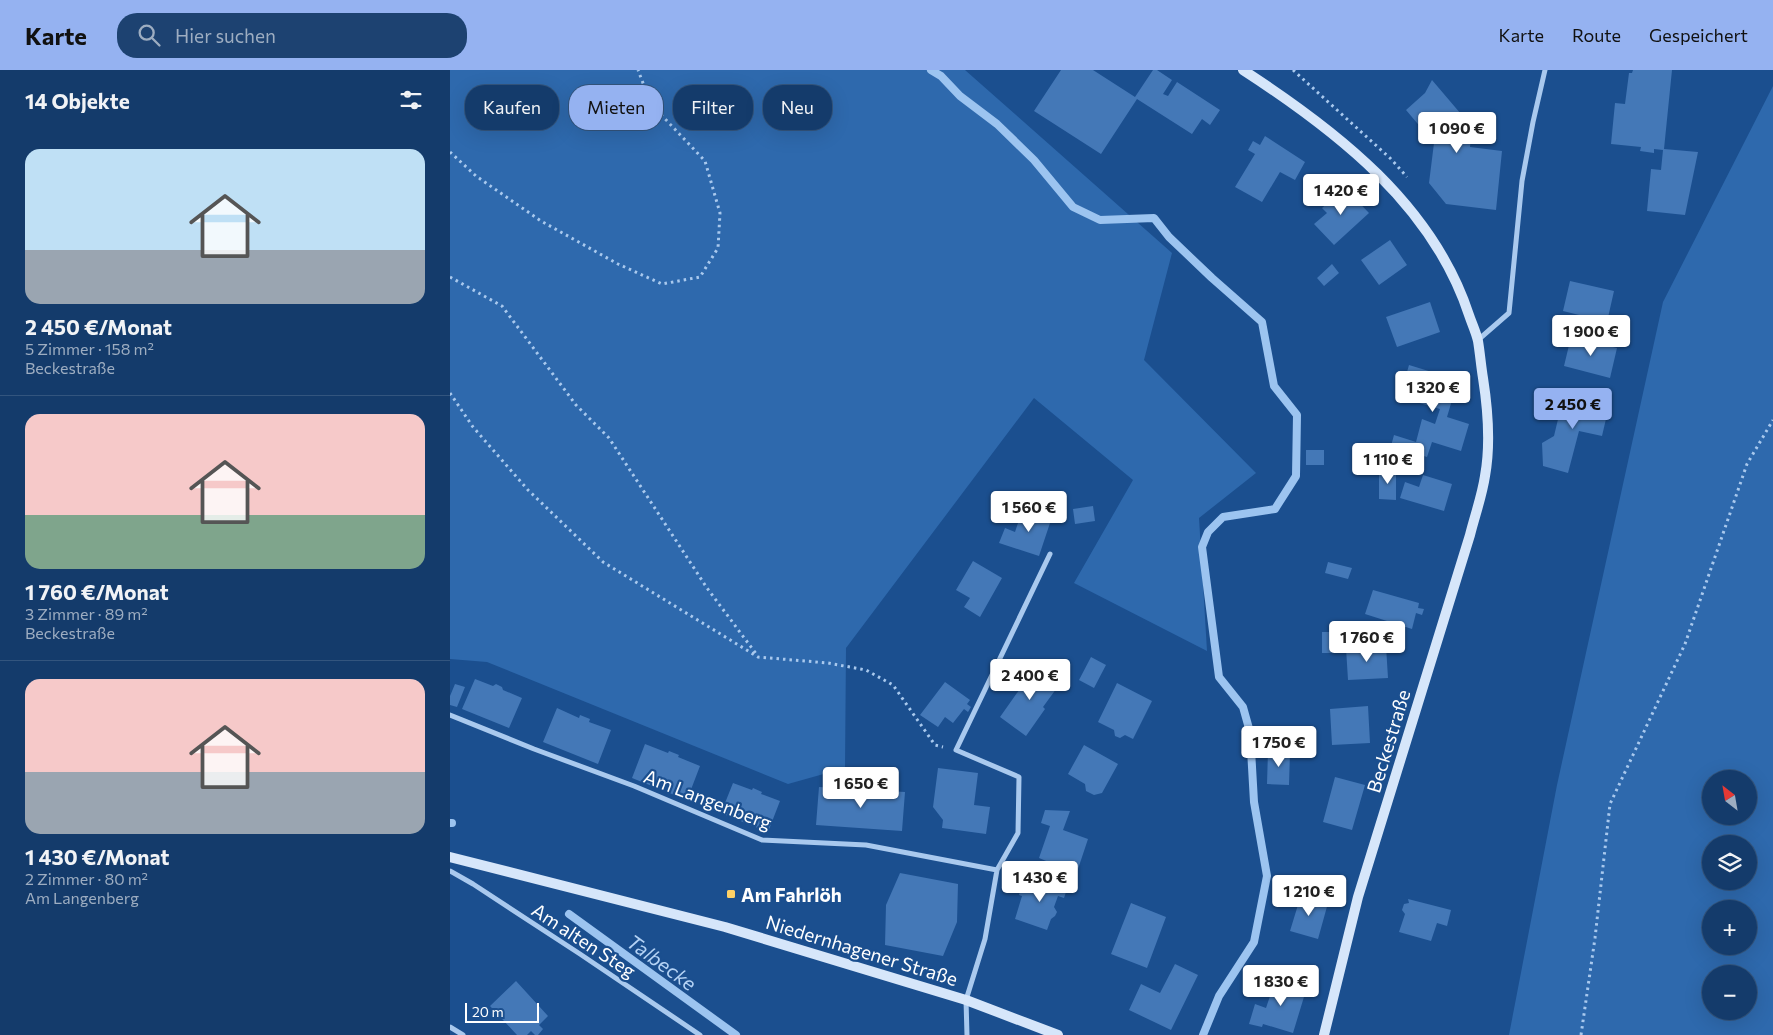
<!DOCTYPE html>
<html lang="de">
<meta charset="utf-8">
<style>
:root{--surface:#143b6b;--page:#1d4271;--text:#f1f3f6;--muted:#9dadc1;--line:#33557e;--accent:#95b2f1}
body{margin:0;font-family:Commissioner,sans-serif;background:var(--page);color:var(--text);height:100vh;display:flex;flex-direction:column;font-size:19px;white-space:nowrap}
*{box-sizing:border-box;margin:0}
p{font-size:16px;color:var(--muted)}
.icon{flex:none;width:28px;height:28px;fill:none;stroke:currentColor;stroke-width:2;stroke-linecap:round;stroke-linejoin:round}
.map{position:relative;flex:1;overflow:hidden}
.details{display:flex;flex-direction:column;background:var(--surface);width:450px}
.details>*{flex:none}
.banner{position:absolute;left:15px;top:15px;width:475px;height:45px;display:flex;gap:10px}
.needle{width:32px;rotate:329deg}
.buttons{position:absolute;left:1252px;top:700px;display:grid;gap:10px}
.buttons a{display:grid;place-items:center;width:55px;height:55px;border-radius:50%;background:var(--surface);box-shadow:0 5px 20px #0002,0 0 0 1px var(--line);font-size:25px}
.scale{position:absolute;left:15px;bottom:12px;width:74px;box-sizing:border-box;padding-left:5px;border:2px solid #fff;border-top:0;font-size:14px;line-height:18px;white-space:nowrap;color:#fff;-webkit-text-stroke:4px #1b4f8f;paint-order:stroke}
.price{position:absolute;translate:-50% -42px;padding:0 11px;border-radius:5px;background:#fff;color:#222;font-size:16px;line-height:32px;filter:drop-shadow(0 1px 2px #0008)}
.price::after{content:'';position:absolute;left:50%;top:30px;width:15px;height:11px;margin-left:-8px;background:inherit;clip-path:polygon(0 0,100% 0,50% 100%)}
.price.selected{background:var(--accent);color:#111}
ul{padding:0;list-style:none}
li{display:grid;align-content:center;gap:10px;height:265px;padding:0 25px}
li+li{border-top:1px solid var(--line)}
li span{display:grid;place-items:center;height:155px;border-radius:15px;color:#555}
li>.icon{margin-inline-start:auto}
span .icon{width:90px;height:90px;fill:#fffc;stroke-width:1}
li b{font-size:21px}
h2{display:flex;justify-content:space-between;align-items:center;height:60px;padding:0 25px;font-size:21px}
.tag{padding:0 18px;border-radius:20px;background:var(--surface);box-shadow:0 5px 20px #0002,0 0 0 1px var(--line);font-size:18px;line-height:45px}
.tag.selected{background:var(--accent);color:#111}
header{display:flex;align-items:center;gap:30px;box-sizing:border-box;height:70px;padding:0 25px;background:var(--accent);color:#111}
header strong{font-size:24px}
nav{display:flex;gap:28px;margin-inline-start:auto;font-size:18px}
.search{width:350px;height:45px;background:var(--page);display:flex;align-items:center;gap:12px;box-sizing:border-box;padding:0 18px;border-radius:20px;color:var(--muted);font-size:19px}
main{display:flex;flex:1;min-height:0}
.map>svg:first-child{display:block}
</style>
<header>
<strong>Karte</strong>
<div class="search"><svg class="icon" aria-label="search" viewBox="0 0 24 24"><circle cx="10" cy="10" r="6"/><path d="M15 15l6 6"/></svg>Hier suchen</div>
<nav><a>Karte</a><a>Route</a><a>Gespeichert</a></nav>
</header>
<main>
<section class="details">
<h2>14 Objekte<svg class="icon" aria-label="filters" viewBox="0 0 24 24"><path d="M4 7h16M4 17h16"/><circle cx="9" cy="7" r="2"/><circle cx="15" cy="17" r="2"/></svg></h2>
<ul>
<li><span style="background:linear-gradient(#bfe0f5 65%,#9aa5b1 0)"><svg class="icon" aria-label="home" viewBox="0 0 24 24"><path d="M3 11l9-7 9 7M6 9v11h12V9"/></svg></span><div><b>2 450 €/Monat</b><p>5 Zimmer · 158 m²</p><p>Beckestraße</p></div></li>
<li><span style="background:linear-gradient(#f6c9c9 65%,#7fa58c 0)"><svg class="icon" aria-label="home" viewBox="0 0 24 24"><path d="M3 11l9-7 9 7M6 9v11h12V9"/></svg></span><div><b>1 760 €/Monat</b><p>3 Zimmer · 89 m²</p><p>Beckestraße</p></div></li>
<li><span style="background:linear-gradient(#f6c9c9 60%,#9aa5b1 0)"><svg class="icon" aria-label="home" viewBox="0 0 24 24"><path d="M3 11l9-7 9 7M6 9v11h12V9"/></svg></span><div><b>1 430 €/Monat</b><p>2 Zimmer · 80 m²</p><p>Am Langenberg</p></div></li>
</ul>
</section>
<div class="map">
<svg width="1323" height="965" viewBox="0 0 1323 965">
<rect width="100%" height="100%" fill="#1b4f8f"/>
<path fill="#2e69ad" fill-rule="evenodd" d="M 0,0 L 515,0 L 722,183 L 694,290 L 806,403 L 749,448 L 757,581 L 624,513 L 683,410 L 584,328 L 396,578 L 395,698 L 338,714 L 37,592 L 0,589 Z
M 1323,16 L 1323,965 L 1059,965 L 1107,715 L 1213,232 ZM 1261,709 L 1299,709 L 1299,746 L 1261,746 ZM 1261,774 L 1299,774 L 1299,811 L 1261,811 ZM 1261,839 L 1299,839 L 1299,876 L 1261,876 ZM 1261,904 L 1299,904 L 1299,941 L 1261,941 Z"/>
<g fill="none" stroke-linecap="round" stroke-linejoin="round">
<path stroke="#9cc4f0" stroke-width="8" d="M 481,0 L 491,6 L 510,26 L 547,54 L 584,90 L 623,137 L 650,150 L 704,148 L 719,167 L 762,208 L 812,252 L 824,316 L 847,345 L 846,406 L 825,439 L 773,447 L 758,462 L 752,477 L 769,607 L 793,637 L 800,662 L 804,732 L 817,806 L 804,872 L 769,926 L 753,965
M 0,753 L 2,753
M 119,844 L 286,965"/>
</g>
<path fill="#4478b7" d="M 611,0 L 643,0 L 685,27 L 703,0 L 707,0 L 722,10 L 713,24 L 718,26 L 727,12 L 770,40 L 760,55 L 752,49 L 742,64 L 687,29 L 651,84 L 584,41 Z
M 1183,0 L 1222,0 L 1214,79 L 1248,82 L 1235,145 L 1197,141 L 1201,99 L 1211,100 L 1213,80 L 1204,79 L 1204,83 L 1190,81 L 1191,77 L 1161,74 L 1165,33 L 1175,34 L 1179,3 L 1182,3 Z
M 982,10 L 1022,57 L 1020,77 L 1052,81 L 1046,140 L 996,134 L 979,113 L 984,73 L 956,40 L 975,23 Z
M 815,66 L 855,92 L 845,110 L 830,102 L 812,132 L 785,117 L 805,84 L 798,80 L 803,71 L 810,75 Z
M 877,111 L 884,119 L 868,134 L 860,126 Z
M 895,118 L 919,143 L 884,175 L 864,154 L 877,143 L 872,138 Z
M 940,170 L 957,195 L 929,215 L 911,190 Z
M 882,194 L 889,203 L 874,216 L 867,208 Z
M 1120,211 L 1164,221 L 1157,252 L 1113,241 Z
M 980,232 L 990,262 L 947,277 L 936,247 Z
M 1121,267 L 1167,278 L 1160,308 L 1114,296 Z
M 959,295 L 1008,310 L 997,347 L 1019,354 L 1011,381 L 982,372 L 977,387 L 941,376 L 944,365 L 966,372 L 972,349 L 985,354 L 990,339 L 966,332 L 969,321 L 953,316 Z
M 1114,324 L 1159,336 L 1152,366 L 1129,361 L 1118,403 L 1093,396 L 1092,373 L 1104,366 Z
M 856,380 L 874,380 L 874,395 L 856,395 Z
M 929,400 L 946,400 L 946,430 L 929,429 Z
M 973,405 L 1002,414 L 994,441 L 950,428 L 955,412 L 969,417 Z
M 643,436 L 645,451 L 625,454 L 623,439 Z
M 587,440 L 603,444 L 589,486 L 549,473 L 555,458 L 565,462 L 571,444 L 584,448 Z
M 523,491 L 552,508 L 530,547 L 514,537 L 520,528 L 506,520 Z
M 878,492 L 902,498 L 898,509 L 875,503 Z
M 923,520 L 969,533 L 968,538 L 974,539 L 972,545 L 966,543 L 962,559 L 915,544 Z
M 872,562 L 883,562 L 884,583 L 872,583 Z
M 936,576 L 938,608 L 898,610 L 896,578 Z
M 641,587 L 656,595 L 644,618 L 629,610 Z
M 581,595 L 609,615 L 593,637 L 595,639 L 576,666 L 550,647 L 579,606 L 575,603 Z
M 25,609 L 43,616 L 46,614 L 52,617 L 53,620 L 72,628 L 59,658 L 12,639 Z
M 495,612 L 520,630 L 517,634 L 521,637 L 518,642 L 514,639 L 503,653 L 495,647 L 488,657 L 470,645 Z
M 667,613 L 702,631 L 683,669 L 675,665 L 670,668 L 665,666 L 664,660 L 648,652 Z
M 5,614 L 15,617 L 7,637 L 0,635 L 0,626 Z
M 918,636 L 920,673 L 882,675 L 880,639 Z
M 107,638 L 129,648 L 130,645 L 140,649 L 139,652 L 161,660 L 148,694 L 93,672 Z
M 195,674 L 218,683 L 219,681 L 229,685 L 228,687 L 250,696 L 237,730 L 182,708 Z
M 634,675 L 668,694 L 652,723 L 644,725 L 636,721 L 635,714 L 618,704 Z
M 818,681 L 840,682 L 839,715 L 817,714 Z
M 488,698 L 528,703 L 524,735 L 540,737 L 536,764 L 492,758 L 493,750 L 483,737 Z
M 885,707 L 915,715 L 902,760 L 873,752 Z
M 283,713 L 302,720 L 303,718 L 312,722 L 311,724 L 330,731 L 318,762 L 271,743 Z
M 369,717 L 455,722 L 452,761 L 366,755 Z
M 595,740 L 620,741 L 613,760 L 638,769 L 627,802 L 613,797 L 609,800 L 602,798 L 601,793 L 589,788 L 600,756 L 591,753 Z
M 450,803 L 508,814 L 507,852 L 493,886 L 435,875 L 436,835 Z
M 587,807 L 618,816 L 614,828 L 608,826 L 604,837 L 607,842 L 605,846 L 601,849 L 597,860 L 565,849 L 572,826 L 569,825 L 572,814 L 584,818 Z
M 851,825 L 878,833 L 868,869 L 840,861 Z
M 958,829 L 1001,840 L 997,856 L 987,853 L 981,871 L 949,862 L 955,844 L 952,840 L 954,834 L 959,833 Z
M 681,833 L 716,847 L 697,898 L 661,884 Z
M 725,894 L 748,905 L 721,960 L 679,940 L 691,914 L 710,923 Z
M 826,908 L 857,917 L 843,963 L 813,954 L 812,957 L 799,954 L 805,934 L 816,938 Z
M 66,911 L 98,946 L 89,955 L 93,959 L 88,965 L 85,965 L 81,961 L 77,965 L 67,965 L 40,936 Z"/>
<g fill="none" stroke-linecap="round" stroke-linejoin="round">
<path stroke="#a9c9ee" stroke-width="3" stroke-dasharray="2.5 4" stroke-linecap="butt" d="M 843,0 L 941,89 L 957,107
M 0,82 L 26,106 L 91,151 L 168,194 L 212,214 L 250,207 L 268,178 L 270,143 L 255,91 L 201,34 L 188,0
M 0,207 L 52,236 L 126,335 L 159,368 L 257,518 L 307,585
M 0,323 L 23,357 L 78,420 L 153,492 L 308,587 L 378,593 L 416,600 L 443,615 L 485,675 L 493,677
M 1131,965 L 1145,868 L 1160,734 L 1235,574 L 1297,394 L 1323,350"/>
<path stroke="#a9c9ee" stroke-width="5" d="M 1028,270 L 1059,243 L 1072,111 L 1083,52 L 1095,0
M 0,645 L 84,679 L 184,716 L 312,770 L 416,775 L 547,800
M 0,801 L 23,814 L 130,884 L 250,965
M 0,957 L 13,965
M 517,965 L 516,930 L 535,869 L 547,800 L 568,763 L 569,707 L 506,680 L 600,484"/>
<path stroke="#d6e6fa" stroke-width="10" d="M 793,0 C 887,61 983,135 1019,245 C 1022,254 1026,262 1028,271 C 1030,283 1031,296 1033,308 C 1038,340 1041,373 1035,406 C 1032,426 1025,445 1020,465 L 908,827 L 874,965
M 0,787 L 275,857 L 516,930 L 608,965"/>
</g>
<rect fill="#ffd166" stroke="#1b4f8f" stroke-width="2" x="276" y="819" width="10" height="10" rx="2.5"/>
<g text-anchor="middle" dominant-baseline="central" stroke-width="4.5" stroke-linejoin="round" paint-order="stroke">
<g font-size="19" fill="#fff" stroke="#1b4f8f">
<text transform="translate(938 671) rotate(-73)">Beckestraße</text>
<text transform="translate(258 729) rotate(21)">Am Langenberg</text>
<text transform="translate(134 870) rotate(33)">Am alten Steg</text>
<text transform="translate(412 880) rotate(17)">Niedernhagener Straße</text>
</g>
<g font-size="19" font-weight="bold" fill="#fff" stroke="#1b4f8f" text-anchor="start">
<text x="291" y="824">Am Fahrlöh</text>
</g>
<g font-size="20" font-style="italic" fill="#b5d3f5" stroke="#1b4f8f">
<text transform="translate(212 892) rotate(36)">Talbecke</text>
</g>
</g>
</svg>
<div class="buttons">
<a><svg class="needle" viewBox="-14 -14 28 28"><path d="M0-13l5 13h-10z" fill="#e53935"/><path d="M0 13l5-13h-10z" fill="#9dadc1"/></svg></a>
<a><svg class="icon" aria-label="layers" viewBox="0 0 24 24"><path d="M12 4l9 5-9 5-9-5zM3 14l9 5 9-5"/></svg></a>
<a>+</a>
<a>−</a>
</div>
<div class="scale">20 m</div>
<b class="price" style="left:1007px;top:84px">1 090 €</b>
<b class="price" style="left:891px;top:146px">1 420 €</b>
<b class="price" style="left:1141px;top:287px">1 900 €</b>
<b class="price" style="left:983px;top:343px">1 320 €</b>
<b class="price selected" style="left:1123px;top:360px">2 450 €</b>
<b class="price" style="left:938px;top:415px">1 110 €</b>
<b class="price" style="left:579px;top:463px">1 560 €</b>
<b class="price" style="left:917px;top:593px">1 760 €</b>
<b class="price" style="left:580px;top:631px">2 400 €</b>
<b class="price" style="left:829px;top:698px">1 750 €</b>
<b class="price" style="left:411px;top:739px">1 650 €</b>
<b class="price" style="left:590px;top:833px">1 430 €</b>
<b class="price" style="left:859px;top:847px">1 210 €</b>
<b class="price" style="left:831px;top:937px">1 830 €</b>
<div class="banner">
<a class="tag">Kaufen</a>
<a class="tag selected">Mieten</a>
<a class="tag">Filter</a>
<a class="tag">Neu</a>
</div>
</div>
</main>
